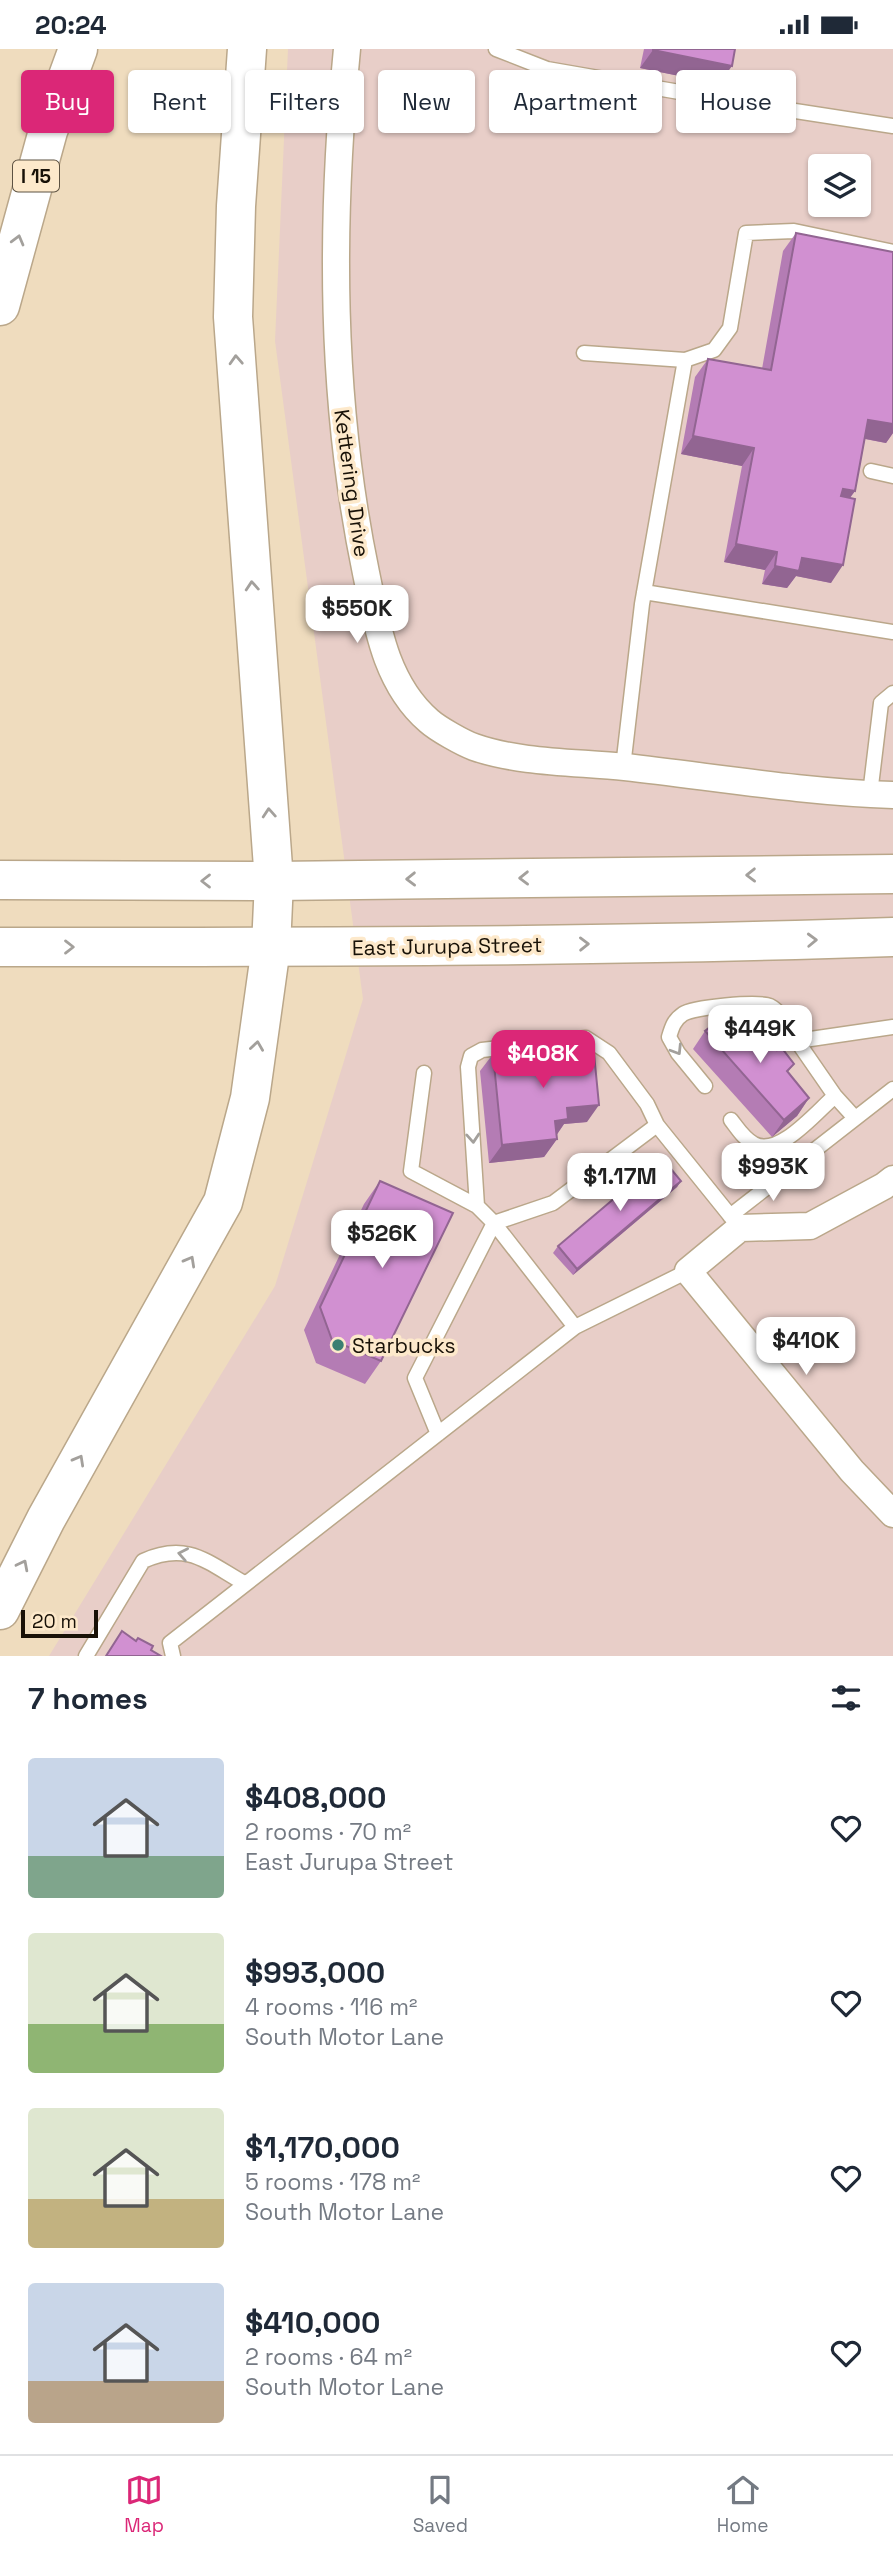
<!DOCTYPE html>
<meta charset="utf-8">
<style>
:root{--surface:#fff;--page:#f6f6f7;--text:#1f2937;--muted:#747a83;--line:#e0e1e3;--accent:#db2777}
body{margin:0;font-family:"Space Grotesk",sans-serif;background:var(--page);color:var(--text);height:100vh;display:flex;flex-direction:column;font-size:26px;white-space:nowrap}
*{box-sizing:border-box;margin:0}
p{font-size:23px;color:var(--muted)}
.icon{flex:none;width:38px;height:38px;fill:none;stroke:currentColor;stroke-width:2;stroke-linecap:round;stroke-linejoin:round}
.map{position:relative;height:1607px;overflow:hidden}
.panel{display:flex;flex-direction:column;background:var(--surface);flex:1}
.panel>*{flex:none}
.guide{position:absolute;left:21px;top:21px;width:852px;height:63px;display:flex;gap:14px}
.controls{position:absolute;left:808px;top:105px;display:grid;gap:14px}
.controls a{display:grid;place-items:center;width:63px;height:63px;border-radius:7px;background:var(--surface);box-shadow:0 2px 5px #0004;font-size:35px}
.scale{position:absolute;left:21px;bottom:18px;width:77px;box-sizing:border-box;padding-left:7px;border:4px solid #181107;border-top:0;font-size:19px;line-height:24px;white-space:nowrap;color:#181107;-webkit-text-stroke:5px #fde9cb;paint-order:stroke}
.price{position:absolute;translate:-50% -60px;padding:0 16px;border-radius:14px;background:#fff;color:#222;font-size:23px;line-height:46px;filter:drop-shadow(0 2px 4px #0008)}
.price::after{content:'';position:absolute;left:50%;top:42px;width:21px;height:16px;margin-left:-10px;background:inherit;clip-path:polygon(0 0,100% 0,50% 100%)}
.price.current{background:var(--accent);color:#fff}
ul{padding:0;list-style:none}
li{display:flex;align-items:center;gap:21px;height:175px;padding:0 28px}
li span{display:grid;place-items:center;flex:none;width:196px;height:140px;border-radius:7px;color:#555}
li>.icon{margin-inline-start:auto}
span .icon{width:84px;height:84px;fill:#fffc;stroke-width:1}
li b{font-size:30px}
h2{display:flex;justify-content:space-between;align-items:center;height:84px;padding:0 28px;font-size:30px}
.pill{padding:0 24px;border-radius:7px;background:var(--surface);box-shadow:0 2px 5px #0004;font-size:24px;line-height:63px}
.pill.current{background:var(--accent);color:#fff}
.status{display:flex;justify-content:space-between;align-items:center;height:49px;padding:0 35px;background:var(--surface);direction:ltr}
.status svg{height:19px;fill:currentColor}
.dock{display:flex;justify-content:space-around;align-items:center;height:98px;border-top:2px solid var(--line);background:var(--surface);font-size:19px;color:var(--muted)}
.dock a{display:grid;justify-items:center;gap:4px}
.dock .current{color:var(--accent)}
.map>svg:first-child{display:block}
</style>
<div class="status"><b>20:24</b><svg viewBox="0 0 49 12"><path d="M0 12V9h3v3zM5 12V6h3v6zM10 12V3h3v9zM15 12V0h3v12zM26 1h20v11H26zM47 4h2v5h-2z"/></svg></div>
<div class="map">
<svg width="893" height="1607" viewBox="0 0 893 1607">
<rect width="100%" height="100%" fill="#efdcbe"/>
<path fill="#e8cec8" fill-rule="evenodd" d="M 288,0 L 893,0 L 893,1607 L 49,1607 L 275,1237 L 363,950 L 275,292 ZM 821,117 L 859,117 L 859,156 L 821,156 Z"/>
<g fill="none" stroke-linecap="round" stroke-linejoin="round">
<defs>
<path id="service" d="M 496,0 L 547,20 L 737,53 L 893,77
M 584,304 L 685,311 L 714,301 L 730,279 L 746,184 L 794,182 L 893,203
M 871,422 L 893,427
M 644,543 L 893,583
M 623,718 L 642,555 L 685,311
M 870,745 L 881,654 L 893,644
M 797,992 L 835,1047 L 855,1069
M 424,1024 L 411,1122 L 477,1157 L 494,1174 L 415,1329 L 438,1385
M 705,1037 L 678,1004 L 669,988 C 672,978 674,971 683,965 C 693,958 758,952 770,957 C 782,963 790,981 797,992 L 893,978
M 731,1071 C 738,1080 744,1090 754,1095 C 779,1109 817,1062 835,1047
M 477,1157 L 468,1018 L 471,1007 L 482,1001 L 586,989 L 609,1004 L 647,1055 L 657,1076
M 730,1167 L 893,1040
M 575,1278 L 494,1174 L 553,1154 L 657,1076 L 740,1179
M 86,1607 L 143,1512 C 187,1492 207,1513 244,1534
M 173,1607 L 170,1594 L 575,1278 L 688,1222"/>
<path id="minor" d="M 347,0 C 330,175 330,351 366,524 C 377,577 386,635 429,672 C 438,680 463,694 474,698 C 519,714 578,713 625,718 C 714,728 803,743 893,746
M 893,1130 L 884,1137 L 810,1177 L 740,1179 L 688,1222 L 852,1422 L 893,1465"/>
<path id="primary" d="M 0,831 L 274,832 L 893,825
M 0,898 C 298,898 595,898 893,888"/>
<path id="motorway" d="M 0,257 L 48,82 L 78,0
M 0,1561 L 46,1470 L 223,1153 L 250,1049 L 271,898 L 274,832 L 233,268 L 236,157 L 247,0"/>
</defs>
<use href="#service" stroke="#baa78a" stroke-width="17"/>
<use href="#minor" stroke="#baa78a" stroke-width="29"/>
<use href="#primary" stroke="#baa78a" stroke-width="41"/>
<use href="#motorway" stroke="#baa78a" stroke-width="41"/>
<use href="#service" stroke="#fff" stroke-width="14"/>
<use href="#minor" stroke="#fff" stroke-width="26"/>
<use href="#primary" stroke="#fff" stroke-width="38"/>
<use href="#motorway" stroke="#fff" stroke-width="38"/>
</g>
<path fill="#b47cb4" d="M 644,0 L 735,0 L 719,35 L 640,19 Z
M 796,184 L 893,203 L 893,384 L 886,394 L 865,390 L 855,442 L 850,449 L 831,534 L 796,527 L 787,539 L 762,535 L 765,521 L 724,513 L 742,417 L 681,405 L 695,328 L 708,310 L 762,320 L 783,202 Z
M 733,981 L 760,989 L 794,1015 L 788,1023 L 809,1049 L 797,1067 L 772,1088 L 693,1000 L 705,982 Z
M 493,1005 L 587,1073 L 564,1075 L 556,1087 L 557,1090 L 544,1108 L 489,1114 L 480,1022 Z
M 380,1132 L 381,1312 L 365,1335 L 316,1314 L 304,1281 L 364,1155 Z
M 681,1132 L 677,1138 L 573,1226 L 553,1204 L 558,1197 Z"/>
<path fill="#926592" d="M 653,1 L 732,17 L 719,35 L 640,19 Z
M 868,371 L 893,375 L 893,384 L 886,394 L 856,388 Z
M 693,387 L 754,399 L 742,417 L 681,405 Z
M 843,440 L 855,442 L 842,459 L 831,457 Z
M 736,495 L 777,503 L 765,521 L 724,513 Z
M 802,509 L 843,516 L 831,534 L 796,527 L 787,539 L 762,535 L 775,517 Z
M 809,1049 L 797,1067 L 772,1088 L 784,1071 Z
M 599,1056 L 587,1073 L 564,1075 L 555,1088 L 555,1072 L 567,1059 Z
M 557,1090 L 544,1108 L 489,1114 L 502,1096 Z
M 681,1132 L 677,1138 L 573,1226 L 577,1220 Z"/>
<path fill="#d190d1" stroke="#926592" stroke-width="2" d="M 653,0 L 735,0 L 732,17 L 653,1 Z
M 796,184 L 893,203 L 893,375 L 868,371 L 855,442 L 843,440 L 841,447 L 855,450 L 843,516 L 802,509 L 799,522 L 775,517 L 777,503 L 736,495 L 754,399 L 693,387 L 708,310 L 771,321 Z
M 723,968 L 733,981 L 746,971 L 760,989 L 764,985 L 777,1001 L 781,998 L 794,1015 L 787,1022 L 809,1049 L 784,1071 L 705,982 Z
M 593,994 L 599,1056 L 567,1059 L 568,1070 L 555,1072 L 557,1090 L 502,1096 L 493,1005 Z
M 662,1109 L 681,1132 L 577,1220 L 558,1197 Z
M 380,1132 L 453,1164 L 381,1312 L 332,1291 L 320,1258 Z
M 122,1582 L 136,1592 L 138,1589 L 153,1597 L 151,1601 L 161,1607 L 106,1607 Z"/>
<defs><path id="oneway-chevron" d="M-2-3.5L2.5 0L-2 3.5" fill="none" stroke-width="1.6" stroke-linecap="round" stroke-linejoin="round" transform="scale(1.75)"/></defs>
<g stroke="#a3a09c">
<use href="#oneway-chevron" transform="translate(18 191) rotate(-75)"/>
<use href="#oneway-chevron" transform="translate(236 311) rotate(-93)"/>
<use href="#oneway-chevron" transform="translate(252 537) rotate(-94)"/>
<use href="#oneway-chevron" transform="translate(269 764) rotate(-94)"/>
<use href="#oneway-chevron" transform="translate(751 826) rotate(179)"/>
<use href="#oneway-chevron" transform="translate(524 829) rotate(179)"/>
<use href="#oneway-chevron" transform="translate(411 830) rotate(179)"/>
<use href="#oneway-chevron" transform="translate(206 832) rotate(-180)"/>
<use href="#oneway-chevron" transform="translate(812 891) rotate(-2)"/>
<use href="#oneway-chevron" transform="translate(584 895) rotate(-1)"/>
<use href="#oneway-chevron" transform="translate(69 898)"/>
<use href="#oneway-chevron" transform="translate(257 997) rotate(-82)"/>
<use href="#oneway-chevron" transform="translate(677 1001) rotate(58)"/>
<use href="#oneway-chevron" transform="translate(473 1089) rotate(86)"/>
<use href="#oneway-chevron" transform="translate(190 1212) rotate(-61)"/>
<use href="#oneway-chevron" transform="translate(79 1411) rotate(-61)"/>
<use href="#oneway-chevron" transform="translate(183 1505) rotate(-169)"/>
<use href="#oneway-chevron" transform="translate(23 1516) rotate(-63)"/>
</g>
<circle fill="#3c7f72" stroke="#fde9cb" stroke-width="2.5" cx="338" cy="1296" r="7"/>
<g text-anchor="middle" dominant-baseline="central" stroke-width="7" stroke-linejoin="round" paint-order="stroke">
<rect fill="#fde9cb" stroke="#5d5242" stroke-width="2" x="13" y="111.5" width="46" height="31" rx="5"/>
<g font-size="19" font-weight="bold" fill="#181107">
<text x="36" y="127">I 15</text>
</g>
<g font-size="21" fill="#181107" stroke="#fde9cb">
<text transform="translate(352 434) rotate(82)">Kettering Drive</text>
<text transform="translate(447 897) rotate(-1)">East Jurupa Street</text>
</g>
<g font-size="21" fill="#181107" stroke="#fde9cb" text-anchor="start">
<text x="352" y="1296">Starbucks</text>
</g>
</g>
</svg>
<div class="controls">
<a><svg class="icon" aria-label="layers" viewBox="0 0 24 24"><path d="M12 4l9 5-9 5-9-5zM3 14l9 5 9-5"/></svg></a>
</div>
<div class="scale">20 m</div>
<b class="price" style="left:357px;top:596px">$550K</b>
<b class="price" style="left:760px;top:1016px">$449K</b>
<b class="price current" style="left:543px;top:1041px">$408K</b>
<b class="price" style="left:773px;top:1154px">$993K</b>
<b class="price" style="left:620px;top:1164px">$1.17M</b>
<b class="price" style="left:382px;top:1221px">$526K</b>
<b class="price" style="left:806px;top:1328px">$410K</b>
<div class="guide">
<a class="pill current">Buy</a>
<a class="pill">Rent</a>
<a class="pill">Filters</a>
<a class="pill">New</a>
<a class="pill">Apartment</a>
<a class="pill">House</a>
</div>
</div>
<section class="panel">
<h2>7 homes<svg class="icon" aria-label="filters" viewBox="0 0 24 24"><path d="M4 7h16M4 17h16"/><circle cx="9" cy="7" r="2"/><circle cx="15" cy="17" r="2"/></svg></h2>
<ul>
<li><span style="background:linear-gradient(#c9d6e8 70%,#7fa58c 0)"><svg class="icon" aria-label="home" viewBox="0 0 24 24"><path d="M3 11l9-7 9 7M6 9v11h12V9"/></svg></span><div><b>$408,000</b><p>2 rooms · 70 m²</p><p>East Jurupa Street</p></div><svg class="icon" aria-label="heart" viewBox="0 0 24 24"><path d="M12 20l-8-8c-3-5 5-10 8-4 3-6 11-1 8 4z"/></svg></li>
<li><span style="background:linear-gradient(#dfe7d0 65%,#8fb573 0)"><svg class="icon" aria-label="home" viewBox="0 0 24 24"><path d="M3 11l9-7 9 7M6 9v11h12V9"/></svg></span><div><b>$993,000</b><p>4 rooms · 116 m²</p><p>South Motor Lane</p></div><svg class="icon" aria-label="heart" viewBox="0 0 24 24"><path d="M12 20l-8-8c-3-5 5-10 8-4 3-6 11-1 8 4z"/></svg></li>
<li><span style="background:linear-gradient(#dfe7d0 65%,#c2b280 0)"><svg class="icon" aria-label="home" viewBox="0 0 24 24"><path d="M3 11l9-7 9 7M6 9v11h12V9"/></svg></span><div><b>$1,170,000</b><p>5 rooms · 178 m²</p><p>South Motor Lane</p></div><svg class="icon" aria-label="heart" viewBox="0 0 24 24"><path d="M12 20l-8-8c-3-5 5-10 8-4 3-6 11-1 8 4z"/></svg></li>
<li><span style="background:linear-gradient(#c9d6e8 70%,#b9a48a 0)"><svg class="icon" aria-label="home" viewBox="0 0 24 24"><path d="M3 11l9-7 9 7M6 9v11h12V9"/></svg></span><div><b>$410,000</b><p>2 rooms · 64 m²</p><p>South Motor Lane</p></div><svg class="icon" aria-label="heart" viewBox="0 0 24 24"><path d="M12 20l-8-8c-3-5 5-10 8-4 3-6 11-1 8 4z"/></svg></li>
</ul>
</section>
<nav class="dock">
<a class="current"><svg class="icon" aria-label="map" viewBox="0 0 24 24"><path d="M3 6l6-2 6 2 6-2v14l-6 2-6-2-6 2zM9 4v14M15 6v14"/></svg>Map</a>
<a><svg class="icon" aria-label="saved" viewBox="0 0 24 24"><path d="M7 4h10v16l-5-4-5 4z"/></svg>Saved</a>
<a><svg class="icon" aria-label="home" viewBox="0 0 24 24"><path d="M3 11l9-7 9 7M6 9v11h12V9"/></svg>Home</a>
</nav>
